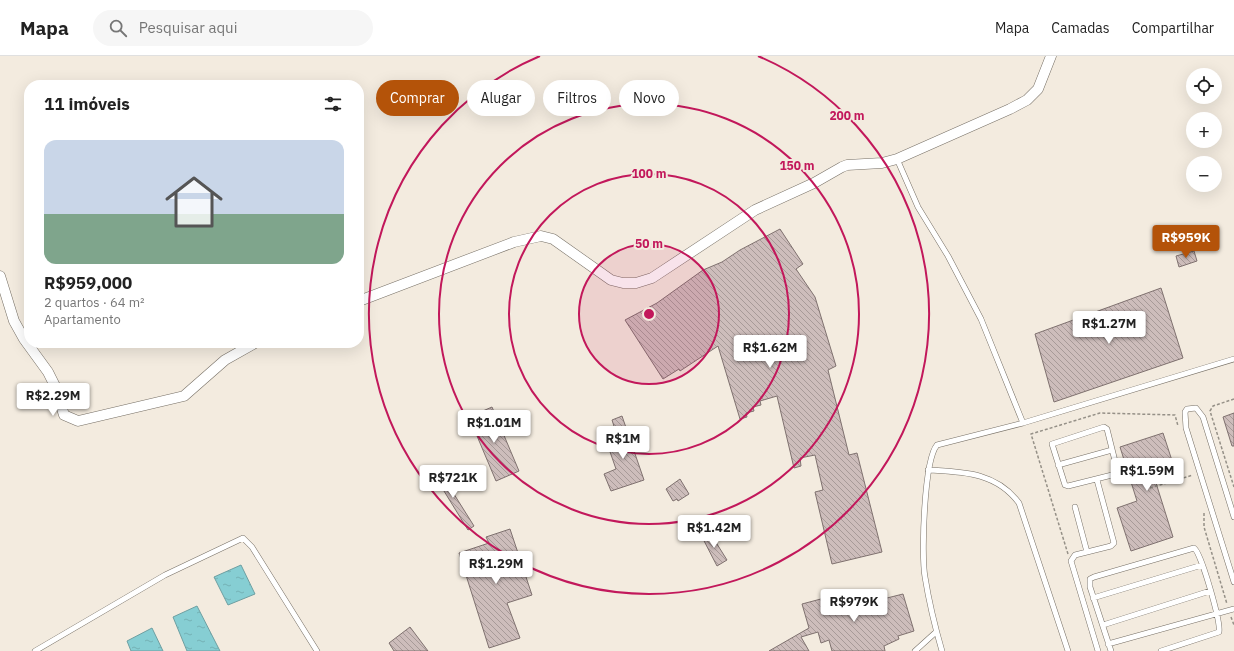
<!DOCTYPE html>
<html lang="pt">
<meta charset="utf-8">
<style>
:root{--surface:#fff;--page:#f6f6f6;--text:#222;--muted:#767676;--line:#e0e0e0;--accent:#b45309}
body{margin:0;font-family:"IBM Plex Sans",sans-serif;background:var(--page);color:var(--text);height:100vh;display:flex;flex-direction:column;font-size:15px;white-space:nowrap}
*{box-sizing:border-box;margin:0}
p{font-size:13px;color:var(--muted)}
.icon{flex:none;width:22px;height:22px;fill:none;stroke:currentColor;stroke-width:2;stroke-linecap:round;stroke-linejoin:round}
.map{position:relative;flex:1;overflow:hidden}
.panel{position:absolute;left:24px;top:24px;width:340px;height:268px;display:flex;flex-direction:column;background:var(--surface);border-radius:16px;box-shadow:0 4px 16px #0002}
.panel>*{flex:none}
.hud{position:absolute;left:376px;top:24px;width:380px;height:36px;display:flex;gap:8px}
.buttons{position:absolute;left:1186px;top:12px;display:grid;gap:8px}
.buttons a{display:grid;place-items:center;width:36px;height:36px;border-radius:50%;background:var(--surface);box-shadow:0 4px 16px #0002;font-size:20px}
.price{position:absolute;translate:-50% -34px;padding:0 9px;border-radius:4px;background:#fff;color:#222;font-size:13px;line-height:26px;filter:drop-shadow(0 1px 2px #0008)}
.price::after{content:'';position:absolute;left:50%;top:24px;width:12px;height:9px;margin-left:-6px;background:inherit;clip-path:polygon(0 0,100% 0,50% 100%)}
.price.on{background:var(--accent);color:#fff}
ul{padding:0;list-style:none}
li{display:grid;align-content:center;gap:8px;height:212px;padding:0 20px}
li span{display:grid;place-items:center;height:124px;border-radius:12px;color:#555}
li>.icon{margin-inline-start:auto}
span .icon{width:72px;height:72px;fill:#fffc;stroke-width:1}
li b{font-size:17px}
h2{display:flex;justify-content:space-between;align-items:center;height:48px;padding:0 20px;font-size:17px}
.chip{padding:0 14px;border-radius:18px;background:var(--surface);box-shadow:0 4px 16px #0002;font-size:14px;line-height:36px}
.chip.on{background:var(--accent);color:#fff}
header{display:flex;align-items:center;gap:24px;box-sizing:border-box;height:56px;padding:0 20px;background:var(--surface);border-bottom:1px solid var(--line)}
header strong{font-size:19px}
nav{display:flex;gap:22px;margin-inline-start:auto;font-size:14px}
.search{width:280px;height:36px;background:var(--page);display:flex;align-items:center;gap:10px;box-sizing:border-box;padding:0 14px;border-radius:22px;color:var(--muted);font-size:15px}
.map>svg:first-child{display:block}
</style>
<header>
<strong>Mapa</strong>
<div class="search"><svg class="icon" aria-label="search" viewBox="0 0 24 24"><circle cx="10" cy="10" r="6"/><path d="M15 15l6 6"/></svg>Pesquisar aqui</div>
<nav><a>Mapa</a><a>Camadas</a><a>Compartilhar</a></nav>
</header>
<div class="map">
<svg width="1234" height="595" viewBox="0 0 1234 595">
<defs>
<pattern id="water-ripples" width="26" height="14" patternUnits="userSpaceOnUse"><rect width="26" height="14" fill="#86ced3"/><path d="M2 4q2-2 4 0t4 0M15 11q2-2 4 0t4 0" fill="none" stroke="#74b1b5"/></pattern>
<pattern id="building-back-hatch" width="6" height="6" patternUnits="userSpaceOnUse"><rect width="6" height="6" fill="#cdbdbb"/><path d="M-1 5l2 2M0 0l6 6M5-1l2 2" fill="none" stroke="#a79a98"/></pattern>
</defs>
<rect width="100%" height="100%" fill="#f3ebdf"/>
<path fill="url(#water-ripples)" stroke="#6e9fa1" d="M 241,509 L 255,538 L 228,549 L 214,521 Z
M 197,550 L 220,595 L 187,595 L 173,561 Z
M 152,572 L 163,595 L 131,595 L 127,585 Z"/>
<path fill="url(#building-back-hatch)" stroke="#7f716f" d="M 780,173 L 803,208 L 796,213 L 815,241 L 836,310 L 828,314 L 849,399 L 857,397 L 882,496 L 832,508 L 815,436 L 823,434 L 815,399 L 800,402 L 801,410 L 794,412 L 777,340 L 760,345 L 761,349 L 753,351 L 754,355 L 746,357 L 747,361 L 740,363 L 718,290 L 680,315 L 679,313 L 663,323 L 625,264 L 657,247 L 703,214 L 722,206 L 740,194 Z
M 1194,195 L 1197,205 L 1179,211 L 1176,200 Z
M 1161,232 L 1183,302 L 1054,346 L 1035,278 Z
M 492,351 L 519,415 L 496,425 L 469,361 Z
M 1234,357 L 1234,390 L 1232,390 L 1223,361 Z
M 622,360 L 644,424 L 611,435 L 604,418 L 616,413 L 608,390 L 619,386 L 612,364 Z
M 1163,377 L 1177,420 L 1156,427 L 1173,481 L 1131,495 L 1117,452 L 1137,445 L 1120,391 Z
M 437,411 L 474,470 L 468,474 L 431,414 Z
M 680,423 L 689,438 L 678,445 L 677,443 L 673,445 L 666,433 Z
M 510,473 L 532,539 L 507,547 L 520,582 L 489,592 L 459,497 L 489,487 L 486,481 Z
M 707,475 L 712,480 L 727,504 L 717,510 L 701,479 Z
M 851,535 L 852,540 L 868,535 L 869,540 L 877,537 L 878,542 L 886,540 L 887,542 L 903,538 L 914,575 L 898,580 L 899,583 L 884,590 L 885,595 L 832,595 L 829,584 L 821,587 L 818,576 L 801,581 L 809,595 L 769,595 L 809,572 L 802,548 Z
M 410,571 L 428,595 L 394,595 L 389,587 Z"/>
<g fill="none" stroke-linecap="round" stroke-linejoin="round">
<defs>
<path id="service" d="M 897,103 L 918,151 L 948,200 L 981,263 L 1023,367
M 1104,371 L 1107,373 L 1117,413 L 1116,418 L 1068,430 L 1065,429 L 1052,388 Z
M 1058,409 L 1112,394
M 928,414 C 963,416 996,416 1019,447 L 1068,595
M 1097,424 L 1114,487 L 1111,490 L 1075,499 L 1071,505 L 1098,595
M 1075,451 L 1087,496
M 1234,461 L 1203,361 L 1196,352 L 1187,353 L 1185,356 L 1186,372 L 1234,526
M 1093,542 L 1202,509
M 1103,569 L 1210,535
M 1108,588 L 1234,553
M 35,595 L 165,519 L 243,482 L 252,491 L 317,595
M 915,595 L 936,576
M 942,595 C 935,571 929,546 925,521 C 921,499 924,404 937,389 L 1023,367 L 1234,303
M 1111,595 L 1090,531 L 1090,523 L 1094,521 L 1194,492 C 1201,496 1221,566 1219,576 L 1161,595"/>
<path id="minor" d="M 0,220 L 14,265 L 24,283 L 48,316 L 55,330 L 64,359 L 78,365 L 184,340 L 225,304 L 255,287
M 359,245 L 514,186 L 541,180 L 553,183 L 611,224 L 623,227 L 636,227 L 652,222 L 755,154 L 814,127 L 842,111 L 847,109 L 882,107 L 897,103 L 1010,53 L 1027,44 L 1038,33 L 1051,0"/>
</defs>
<use href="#service" stroke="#766f65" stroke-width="6"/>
<use href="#minor" stroke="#766f65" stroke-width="11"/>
<path stroke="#959087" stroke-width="1.5" stroke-dasharray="3 2" stroke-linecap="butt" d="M 1234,343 L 1213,350 L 1210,355 L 1234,431
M 1150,432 L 1193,419
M 1204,457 L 1204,471 L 1227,548
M 1068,498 L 1031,378 L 1100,357 L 1175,359 L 1178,370
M 1231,561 L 1234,569"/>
<use href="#service" stroke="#fff" stroke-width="5"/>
<use href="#minor" stroke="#fff" stroke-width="10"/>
</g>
<circle cx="649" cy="258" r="70" fill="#c2185b" fill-opacity=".12"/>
<g fill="none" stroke="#c2185b" stroke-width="2">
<circle cx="649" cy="258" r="70"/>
<circle cx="649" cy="258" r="140"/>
<circle cx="649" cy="258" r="210"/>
<path d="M758 0A280 280 0 1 1 540 0"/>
</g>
<circle cx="649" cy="258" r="6" fill="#c2185b" stroke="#f3ebdf" stroke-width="2"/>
<g font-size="12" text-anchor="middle" font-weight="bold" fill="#c2185b" stroke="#f3ebdf" stroke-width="4" stroke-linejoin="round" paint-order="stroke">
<text x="847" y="64">200 m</text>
<text x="797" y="114">150 m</text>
<text x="649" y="122">100 m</text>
<text x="649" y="192">50 m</text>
</g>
</svg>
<div class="buttons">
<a><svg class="icon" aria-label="locate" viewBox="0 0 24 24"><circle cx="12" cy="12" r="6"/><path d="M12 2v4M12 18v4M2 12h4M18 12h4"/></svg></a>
<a>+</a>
<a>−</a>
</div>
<b class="price on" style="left:1186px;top:203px">R$959K</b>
<b class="price" style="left:1109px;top:289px">R$1.27M</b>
<b class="price" style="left:770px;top:313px">R$1.62M</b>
<b class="price" style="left:53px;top:361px">R$2.29M</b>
<b class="price" style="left:494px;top:388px">R$1.01M</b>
<b class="price" style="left:623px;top:404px">R$1M</b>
<b class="price" style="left:1147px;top:436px">R$1.59M</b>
<b class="price" style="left:453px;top:443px">R$721K</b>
<b class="price" style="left:714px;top:493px">R$1.42M</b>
<b class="price" style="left:496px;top:529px">R$1.29M</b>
<b class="price" style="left:854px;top:567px">R$979K</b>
<div class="hud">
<a class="chip on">Comprar</a>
<a class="chip">Alugar</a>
<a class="chip">Filtros</a>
<a class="chip">Novo</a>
</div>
<section class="panel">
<h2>11 imóveis<svg class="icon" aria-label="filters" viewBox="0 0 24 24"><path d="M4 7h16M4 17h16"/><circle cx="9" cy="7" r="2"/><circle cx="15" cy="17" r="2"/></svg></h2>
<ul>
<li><span style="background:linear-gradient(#c9d6e8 60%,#7fa58c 0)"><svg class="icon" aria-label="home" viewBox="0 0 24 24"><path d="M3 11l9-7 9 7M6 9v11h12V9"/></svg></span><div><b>R$959,000</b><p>2 quartos · 64 m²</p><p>Apartamento</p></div></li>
</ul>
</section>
</div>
